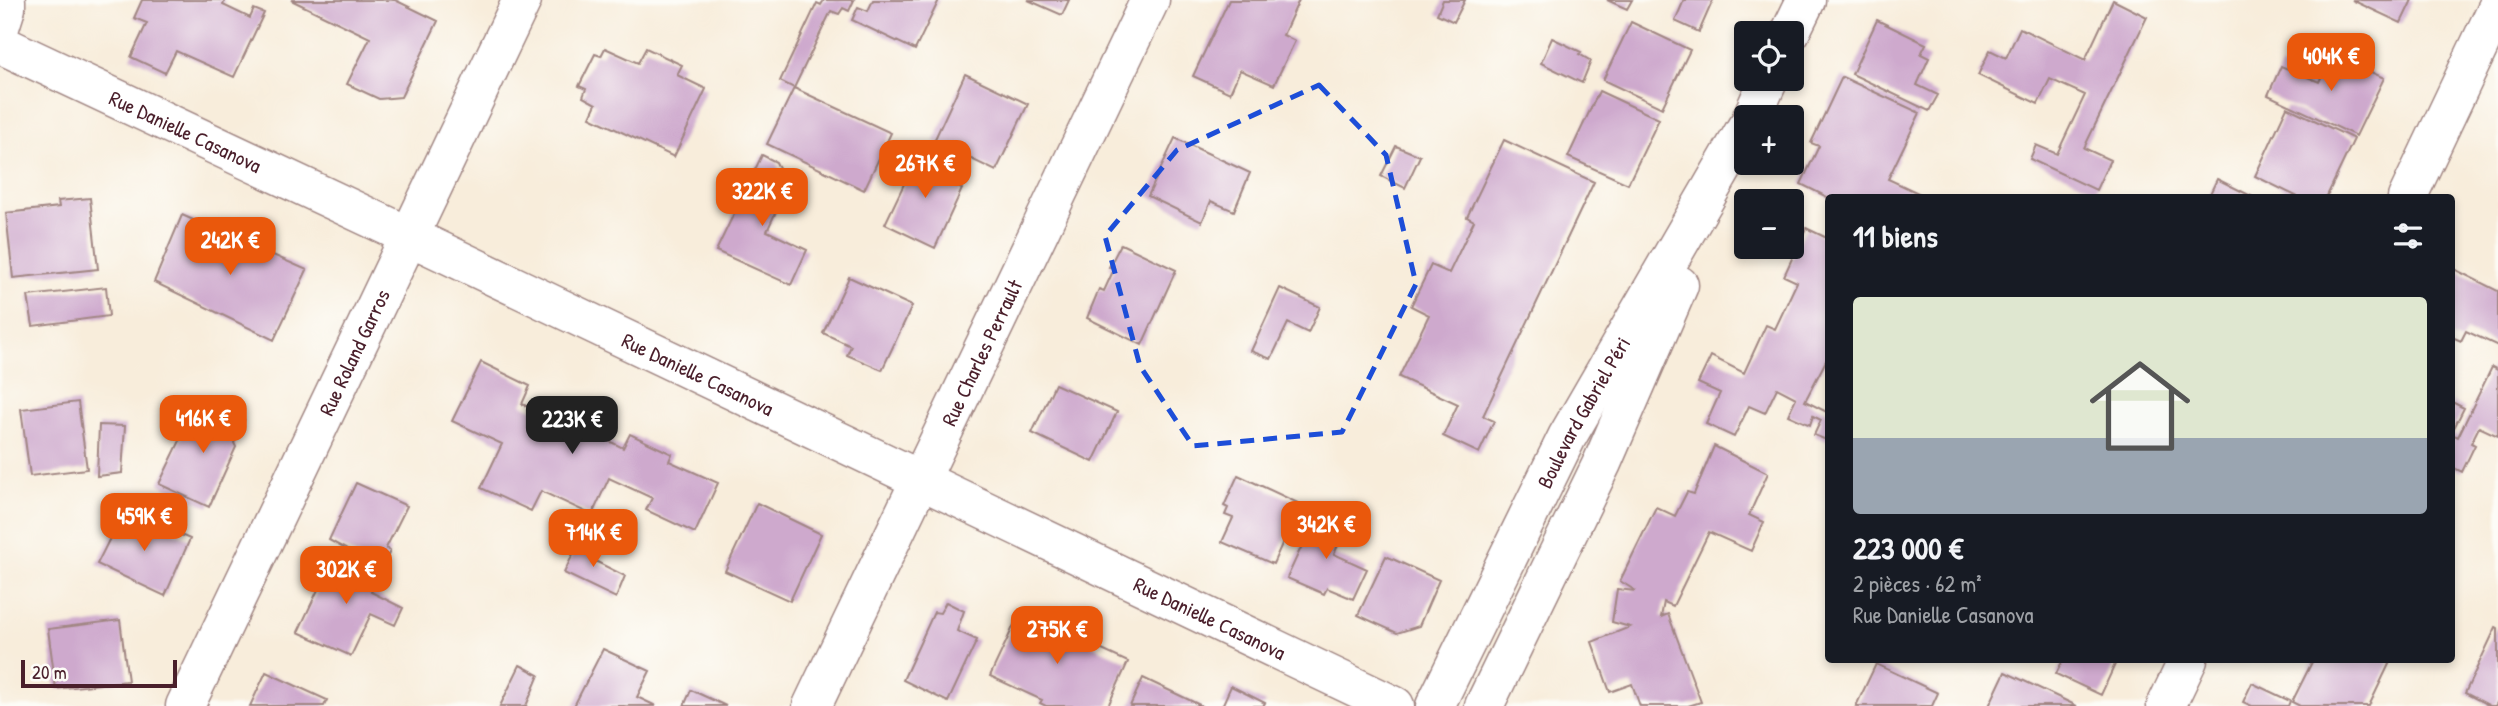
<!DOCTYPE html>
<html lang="fr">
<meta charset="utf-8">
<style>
:root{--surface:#171b24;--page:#20242c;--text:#f1f3f6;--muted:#9ea1a6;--accent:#ea580c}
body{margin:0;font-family:"Patrick Hand",sans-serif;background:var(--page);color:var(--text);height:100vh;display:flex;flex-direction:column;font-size:26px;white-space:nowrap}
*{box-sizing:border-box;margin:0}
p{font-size:23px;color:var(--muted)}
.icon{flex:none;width:38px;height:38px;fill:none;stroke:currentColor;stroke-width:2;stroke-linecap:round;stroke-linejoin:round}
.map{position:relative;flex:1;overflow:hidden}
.panel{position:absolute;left:1825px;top:194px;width:630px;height:469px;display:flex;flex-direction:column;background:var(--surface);border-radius:7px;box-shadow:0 4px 10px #0003}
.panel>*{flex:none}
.fabs{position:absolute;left:1734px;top:21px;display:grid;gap:14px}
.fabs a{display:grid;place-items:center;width:70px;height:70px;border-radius:7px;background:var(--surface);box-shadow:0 4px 10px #0003;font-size:35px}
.scale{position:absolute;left:21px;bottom:18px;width:156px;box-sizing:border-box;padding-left:7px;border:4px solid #4a1f2b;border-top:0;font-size:19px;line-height:24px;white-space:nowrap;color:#4a1f2b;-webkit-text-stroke:5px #fdfcf7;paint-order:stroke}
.price{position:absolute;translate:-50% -60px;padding:0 16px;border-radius:14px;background:var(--accent);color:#fff;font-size:23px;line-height:46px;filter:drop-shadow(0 2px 4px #0008)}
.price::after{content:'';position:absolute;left:50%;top:42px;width:21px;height:16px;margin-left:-10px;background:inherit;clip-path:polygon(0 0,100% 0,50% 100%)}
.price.on{background:#222;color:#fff}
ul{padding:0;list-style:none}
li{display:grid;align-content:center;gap:14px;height:371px;padding:0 28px}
li span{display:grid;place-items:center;height:217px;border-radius:7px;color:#555}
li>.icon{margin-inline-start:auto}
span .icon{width:126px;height:126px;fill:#fffc;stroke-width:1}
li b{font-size:30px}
h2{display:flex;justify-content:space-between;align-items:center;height:84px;padding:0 28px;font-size:30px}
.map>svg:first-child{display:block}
</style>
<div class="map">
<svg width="2498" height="706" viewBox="0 0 2498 706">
<rect width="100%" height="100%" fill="#fdfcf7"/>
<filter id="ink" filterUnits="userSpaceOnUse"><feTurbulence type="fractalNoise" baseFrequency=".0143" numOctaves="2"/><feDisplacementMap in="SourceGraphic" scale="14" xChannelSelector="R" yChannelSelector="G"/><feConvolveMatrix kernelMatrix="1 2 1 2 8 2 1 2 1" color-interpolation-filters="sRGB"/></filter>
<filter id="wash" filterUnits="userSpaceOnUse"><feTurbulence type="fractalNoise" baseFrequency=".00686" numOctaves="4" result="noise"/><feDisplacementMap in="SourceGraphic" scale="28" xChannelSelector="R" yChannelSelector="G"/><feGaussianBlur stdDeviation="1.57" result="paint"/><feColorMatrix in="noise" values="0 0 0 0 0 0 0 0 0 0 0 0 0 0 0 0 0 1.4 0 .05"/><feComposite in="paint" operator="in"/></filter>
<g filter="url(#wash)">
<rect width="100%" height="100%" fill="#f8eddb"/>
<g id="blocks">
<path fill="#cea9cd" d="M 142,0 L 225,0 L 223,5 L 250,18 L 254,9 L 264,13 L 234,77 L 176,51 L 165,73 L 131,57 L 147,23 L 134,18 Z
M 291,0 L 395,0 L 438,21 L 401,97 L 379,99 L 347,84 L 370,38 Z
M 824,0 L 854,0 L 849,11 L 843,8 L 839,14 L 831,11 L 794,88 L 780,81 L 817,3 L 821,5 Z
M 873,0 L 939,0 L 915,50 L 852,20 L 858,7 L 868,11 Z
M 1028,0 L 1069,0 L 1062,15 Z
M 1229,0 L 1299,0 L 1283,35 L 1295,41 L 1274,85 L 1240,70 L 1230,93 L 1193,76 Z
M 1443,0 L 1465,0 L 1454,22 L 1437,14 Z
M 1607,0 L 1632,0 L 1627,9 Z
M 1684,0 L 1713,0 L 1699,32 L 1675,21 Z
M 2113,0 L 2147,17 L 2084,148 L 2110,160 L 2096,190 L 2030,159 L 2036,145 L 2057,154 L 2085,95 L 2050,79 L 2038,104 L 1978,75 L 1990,50 L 2006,58 L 2020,28 L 2085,60 Z
M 2352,0 L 2412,0 L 2401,23 Z
M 1877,20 L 1926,44 L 1921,54 L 1929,58 L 1917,85 L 1938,95 L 1929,111 L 1852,74 Z
M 1631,22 L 1690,50 L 1662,108 L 1603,80 Z
M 1552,38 L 1581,52 L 1579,54 L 1591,61 L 1582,83 L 1541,63 Z
M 605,48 L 638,63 L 646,48 L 682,65 L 677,75 L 706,89 L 674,157 L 590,117 L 596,104 L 583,97 L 586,89 L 579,86 L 595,54 L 601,56 Z
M 2332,54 L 2384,78 L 2356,136 L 2268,95 L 2281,66 L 2319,82 Z
M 965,74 L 1028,104 L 996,171 L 934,141 Z
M 1842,77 L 1920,113 L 1888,179 L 1929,198 L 1829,198 L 1801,184 L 1819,146 L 1811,143 Z
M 794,88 L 891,133 L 864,190 L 767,144 Z
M 1599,91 L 1659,119 L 1628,184 L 1568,157 Z
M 2287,107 L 2354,139 L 2326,198 L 2300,198 L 2255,176 Z
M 1175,138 L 1250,173 L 1234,211 L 1211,201 L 1202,222 L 1148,196 Z
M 1504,140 L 1594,182 L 1483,416 L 1494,421 L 1479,453 L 1443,436 L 1458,404 L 1399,377 L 1429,315 L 1411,306 L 1431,265 L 1449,273 L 1474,221 L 1467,217 Z
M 1396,146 L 1420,156 L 1405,188 L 1381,176 Z
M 921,148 L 952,162 L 943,180 L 962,189 L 935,248 L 885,224 Z
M 762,155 L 776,162 L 782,175 L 776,188 L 785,192 L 767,231 L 807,250 L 791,285 L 716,251 Z
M 2217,179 L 2255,198 L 2208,198 Z
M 90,198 L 98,269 L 13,278 L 6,213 L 59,207 L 58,201 Z
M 182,215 L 307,270 L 274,340 L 154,282 Z
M 1806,228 L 1829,239 L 1829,355 L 1805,401 L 1829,413 L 1829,441 L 1814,435 L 1821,420 L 1813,416 L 1810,425 L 1788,415 L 1796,398 L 1777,388 L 1765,413 L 1749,406 L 1734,437 L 1706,424 L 1720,393 L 1698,383 L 1711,356 L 1744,373 L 1766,325 L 1775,329 L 1797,282 L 1784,276 Z
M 1121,244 L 1176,270 L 1142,345 L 1087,318 L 1099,289 L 1104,291 L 1114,269 L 1109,267 Z
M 2452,268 L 2498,291 L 2498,346 L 2466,331 L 2461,341 L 2452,337 Z
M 849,277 L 912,306 L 882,370 L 847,355 L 851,346 L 823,333 Z
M 106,287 L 109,316 L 33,326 L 28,296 Z
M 1280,288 L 1320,307 L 1308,333 L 1288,323 L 1271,359 L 1251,351 Z
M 481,362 L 530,386 L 522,404 L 572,428 L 580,409 L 610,423 L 603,438 L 623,448 L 630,434 L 672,454 L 669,461 L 718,483 L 695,533 L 646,510 L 652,498 L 609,478 L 592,515 L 541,491 L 531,511 L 481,488 L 502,444 L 452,421 Z
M 2492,367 L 2498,370 L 2498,436 L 2479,427 L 2471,443 L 2475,445 L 2462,472 L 2452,467 L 2452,434 L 2458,437 Z
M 1055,384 L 1117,412 L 1093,462 L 1032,433 Z
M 78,402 L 87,469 L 30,476 L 21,409 Z
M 2452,402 L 2464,408 L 2452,432 Z
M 204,403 L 244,420 L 234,443 L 236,447 L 209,507 L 159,484 L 189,422 L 193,424 Z
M 99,425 L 125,426 L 122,473 L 97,476 Z
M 1714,446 L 1768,473 L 1749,515 L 1764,522 L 1751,551 L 1709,532 L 1673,606 L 1664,602 L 1661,617 L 1668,614 L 1701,702 L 1688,706 L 1640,706 L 1632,684 L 1610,692 L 1592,642 L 1630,627 L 1612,622 L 1617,589 L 1636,591 L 1620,581 L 1656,507 L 1675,516 L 1687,492 L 1694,494 Z
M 1238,475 L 1300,504 L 1273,564 L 1222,542 L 1233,518 L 1225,515 L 1228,508 L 1224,506 Z
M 356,483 L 407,506 L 386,548 L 390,551 L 382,569 L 329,540 Z
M 757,503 L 821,534 L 790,601 L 725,571 Z
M 124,510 L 190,539 L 165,596 L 97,564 Z
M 1317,513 L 1347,526 L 1334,554 L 1367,569 L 1353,599 L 1327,588 L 1324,594 L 1287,578 Z
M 581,537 L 602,546 L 595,561 L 625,576 L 616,598 L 564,573 Z
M 338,553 L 380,572 L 371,592 L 403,608 L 395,625 L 371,614 L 351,656 L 298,632 L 323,579 L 331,583 L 334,576 L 329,574 Z
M 1386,556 L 1439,580 L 1419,626 L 1397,633 L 1358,615 Z
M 946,602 L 964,611 L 957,631 L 977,640 L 948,702 L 903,680 L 934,612 L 940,613 Z
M 1020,612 L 1128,662 L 1108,706 L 1046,706 L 1040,703 L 1042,700 L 990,676 Z
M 120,620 L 128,681 L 56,689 L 48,629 Z
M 2496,627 L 2498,628 L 2498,701 L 2495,706 L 2490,706 L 2465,693 Z
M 603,649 L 650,671 L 637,697 L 656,706 L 574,706 Z
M 2063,660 L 2117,660 L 2101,695 L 2056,674 Z
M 2313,660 L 2384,660 L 2390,662 L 2369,706 L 2300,706 L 2292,702 Z
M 1876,664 L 1938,693 L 1932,706 L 1856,706 Z
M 520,665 L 539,675 L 526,706 L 500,706 Z
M 266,672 L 327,700 L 324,706 L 250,706 Z
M 2005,672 L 2077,706 L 1989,706 Z
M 1143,678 L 1202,706 L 1130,706 Z
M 2252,683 L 2290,701 L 2288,706 L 2252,706 L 2243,702 Z
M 1231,686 L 1265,703 L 1263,706 L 1222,706 Z
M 691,690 L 726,706 L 684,706 Z"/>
</g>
</g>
<g filter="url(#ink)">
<use href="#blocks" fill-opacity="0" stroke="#a18683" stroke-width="2"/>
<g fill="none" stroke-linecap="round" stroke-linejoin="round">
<defs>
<g id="minor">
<path id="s1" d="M 0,44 L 409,236 L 1395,706"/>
<path d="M 2407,198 L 2498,6"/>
<path id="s2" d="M 185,706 L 522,0"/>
<path id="s3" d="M 812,706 L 1150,0"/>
<path d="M 2166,706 L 2188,660"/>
</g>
<path id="tertiary" d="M 0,27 L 6,8 L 6,0"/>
<g id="secondary">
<path d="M 1790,33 L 1806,0"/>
<path d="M 1752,117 L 1769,79"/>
<path id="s4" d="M 1435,706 L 1567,437 L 1746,128"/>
<path d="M 1484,706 L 1602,463 L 1679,285"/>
</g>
</defs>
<use href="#minor" stroke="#a18683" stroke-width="41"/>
<use href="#tertiary" stroke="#a18683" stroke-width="41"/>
<use href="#secondary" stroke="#a18683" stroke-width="41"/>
<use href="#minor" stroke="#fff" stroke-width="38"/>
<use href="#tertiary" stroke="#fff" stroke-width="38"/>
<use href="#secondary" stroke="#fff" stroke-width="38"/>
</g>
</g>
<path fill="none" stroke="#1d4ed8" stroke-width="5" stroke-dasharray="14 9" stroke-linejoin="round" d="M 1319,85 L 1386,155 L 1416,284 L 1342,432 L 1193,446 L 1140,366 L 1105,236 L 1177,150 Z"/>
<g text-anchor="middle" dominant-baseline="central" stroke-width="5" stroke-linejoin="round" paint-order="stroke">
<g font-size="21" fill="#4a1f2b" stroke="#fdfcf7">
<text stroke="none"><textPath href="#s1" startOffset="205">Rue Danielle Casanova</textPath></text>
<text stroke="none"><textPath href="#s2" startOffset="392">Rue Roland Garros</textPath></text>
<text stroke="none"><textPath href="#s3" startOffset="392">Rue Charles Perrault</textPath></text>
<text stroke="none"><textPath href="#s1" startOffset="772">Rue Danielle Casanova</textPath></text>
<text stroke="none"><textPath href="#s4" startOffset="329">Boulevard Gabriel Péri</textPath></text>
<text stroke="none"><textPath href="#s1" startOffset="1339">Rue Danielle Casanova</textPath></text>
</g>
</g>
</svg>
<div class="fabs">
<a><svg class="icon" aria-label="locate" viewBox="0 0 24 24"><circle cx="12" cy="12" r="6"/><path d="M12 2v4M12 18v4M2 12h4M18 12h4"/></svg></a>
<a>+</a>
<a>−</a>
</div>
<div class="scale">20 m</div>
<b class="price" style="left:2331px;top:93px">404K €</b>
<b class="price" style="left:925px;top:200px">267K €</b>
<b class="price" style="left:762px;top:228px">322K €</b>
<b class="price" style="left:230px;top:277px">242K €</b>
<b class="price" style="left:203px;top:455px">416K €</b>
<b class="price on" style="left:572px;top:456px">223K €</b>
<b class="price" style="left:144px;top:553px">459K €</b>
<b class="price" style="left:1326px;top:561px">342K €</b>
<b class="price" style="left:593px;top:569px">714K €</b>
<b class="price" style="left:346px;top:606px">302K €</b>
<b class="price" style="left:1057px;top:666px">275K €</b>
<section class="panel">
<h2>11 biens<svg class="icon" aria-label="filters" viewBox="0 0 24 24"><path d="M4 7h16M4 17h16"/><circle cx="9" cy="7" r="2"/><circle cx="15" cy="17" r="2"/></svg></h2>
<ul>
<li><span style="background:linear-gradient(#dfe7d0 65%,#9aa5b1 0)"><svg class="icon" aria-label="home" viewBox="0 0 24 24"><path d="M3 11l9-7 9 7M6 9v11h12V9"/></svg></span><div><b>223 000 €</b><p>2 pièces · 62 m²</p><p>Rue Danielle Casanova</p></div></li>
</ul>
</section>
</div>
